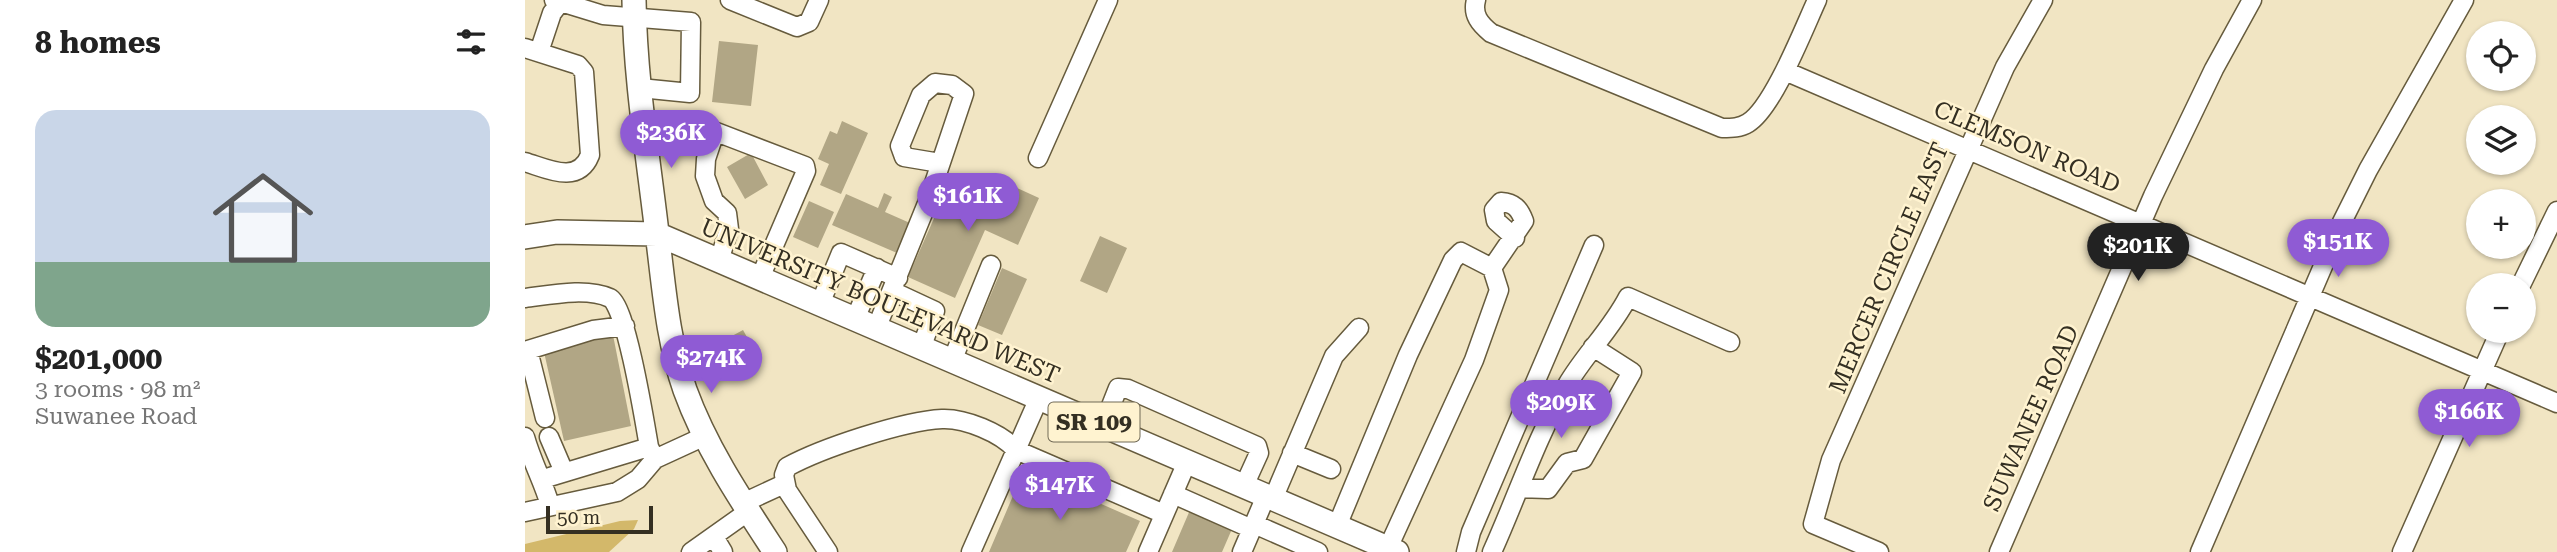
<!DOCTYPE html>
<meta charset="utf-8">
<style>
:root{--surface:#fff;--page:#f6f6f6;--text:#222;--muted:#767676;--accent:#8f5bd4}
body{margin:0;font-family:"Roboto Serif",serif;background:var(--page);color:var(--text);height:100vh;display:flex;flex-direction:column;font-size:26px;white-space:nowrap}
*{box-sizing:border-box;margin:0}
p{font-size:23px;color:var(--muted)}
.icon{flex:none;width:38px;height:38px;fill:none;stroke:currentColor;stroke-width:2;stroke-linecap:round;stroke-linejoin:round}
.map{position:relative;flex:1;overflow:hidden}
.drawer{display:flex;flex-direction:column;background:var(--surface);width:525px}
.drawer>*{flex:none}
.buttons{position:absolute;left:1941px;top:21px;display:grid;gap:14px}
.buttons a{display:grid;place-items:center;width:70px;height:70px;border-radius:50%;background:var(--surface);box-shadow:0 2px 5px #0004;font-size:35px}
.scale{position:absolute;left:21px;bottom:18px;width:107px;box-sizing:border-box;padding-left:7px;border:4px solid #342f22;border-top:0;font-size:19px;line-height:24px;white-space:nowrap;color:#342f22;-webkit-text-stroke:5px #fff3d0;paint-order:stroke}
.price{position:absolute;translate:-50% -60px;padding:0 16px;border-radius:24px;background:var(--accent);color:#fff;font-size:23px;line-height:46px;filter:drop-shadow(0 2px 4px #0008)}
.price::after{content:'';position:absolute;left:50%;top:42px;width:21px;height:16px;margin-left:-10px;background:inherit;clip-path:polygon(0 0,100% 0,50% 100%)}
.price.selected{background:#222;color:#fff}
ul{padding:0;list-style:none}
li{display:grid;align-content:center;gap:14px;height:371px;padding:0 35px}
li span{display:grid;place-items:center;height:217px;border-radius:21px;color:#555}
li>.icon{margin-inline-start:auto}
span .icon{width:126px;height:126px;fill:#fffc;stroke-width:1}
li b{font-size:30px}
h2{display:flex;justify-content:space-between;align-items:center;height:84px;padding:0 35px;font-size:30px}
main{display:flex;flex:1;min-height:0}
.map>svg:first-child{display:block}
</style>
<main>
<section class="drawer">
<h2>8 homes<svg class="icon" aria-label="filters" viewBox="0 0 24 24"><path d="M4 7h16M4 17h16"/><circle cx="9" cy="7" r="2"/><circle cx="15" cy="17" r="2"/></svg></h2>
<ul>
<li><span style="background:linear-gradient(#c9d6e8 70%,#7fa58c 0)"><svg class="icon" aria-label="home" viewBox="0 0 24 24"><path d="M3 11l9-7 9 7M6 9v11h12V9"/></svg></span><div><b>$201,000</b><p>3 rooms · 98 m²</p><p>Suwanee Road</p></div></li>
</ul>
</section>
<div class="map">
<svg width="2032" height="552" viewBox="0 0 2032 552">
<rect width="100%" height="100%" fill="#f1e5c3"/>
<path fill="#d3b86a" d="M 113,520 L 109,529 L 84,552 L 0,552 L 0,544 L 95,521 Z"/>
<path fill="#b1a685" d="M 194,41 L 233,45 L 226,106 L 187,102 Z
M 317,121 L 343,133 L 316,194 L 295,185 L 304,164 L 293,159 L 305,131 L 312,134 Z
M 226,153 L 243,185 L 220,199 L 202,167 Z
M 426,180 L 475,202 L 483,184 L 514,198 L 493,245 L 460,230 L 430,298 L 383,277 Z
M 359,193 L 367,197 L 360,212 L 385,223 L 372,253 L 307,225 L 321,194 L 353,208 Z
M 284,201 L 309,212 L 293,248 L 268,237 Z
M 575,236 L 602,248 L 582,293 L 555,281 Z
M 477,268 L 502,279 L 477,335 L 453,325 Z
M 218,330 L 233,357 L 201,375 L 185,348 Z
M 88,335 L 106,426 L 39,441 L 19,352 Z
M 499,470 L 615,521 L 601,552 L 464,552 Z
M 665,510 L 707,529 L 697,552 L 647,552 Z"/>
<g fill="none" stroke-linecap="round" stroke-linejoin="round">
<defs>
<path id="minor" d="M 29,0 L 78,15 L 166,22 L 165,93 L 115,88
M 205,0 L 272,27 L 284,22 L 294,0
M 951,0 C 947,15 955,24 966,33 L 1197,128 C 1207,128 1215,128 1223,123 C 1248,108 1279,28 1292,0
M 0,48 L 53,65 L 59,72 L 65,155 C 53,185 23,169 0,162
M 14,52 L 27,13 L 37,0
M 1260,71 L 2032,403
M 119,127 L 173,125 L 280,166 L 281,171 L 235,278
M 190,132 L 181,159 L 180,176 L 189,201 L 202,213 L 204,229 L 194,261
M 513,158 L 583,0
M 1996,285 L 2032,211
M 367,291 L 410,311 L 396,348
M 0,298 C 24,295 62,287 85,298 C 101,305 120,424 124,447 L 130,459
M 295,304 L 316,253 L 373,278
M 330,319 L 352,268
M 351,329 L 403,201 L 439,94 L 427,85 L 410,83 L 396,95 L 375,146 L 379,157 L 415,163
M 3,350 L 20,418
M 0,351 L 68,330 L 100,326
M 427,361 L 466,265
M 578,426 L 593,388 L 603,389 L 732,446 L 734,453 L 719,486
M 0,437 C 7,462 18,481 25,505
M 24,437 L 39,472
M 767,453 L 806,469
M 18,479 L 124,447
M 994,488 L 1023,489 L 1042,463 L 1058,459 L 1107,372 L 1068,347
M 648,494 L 727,529
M 748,499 L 809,356 L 834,328
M 218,503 L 259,484
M 0,512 L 92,492 L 113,479 L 130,459 L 180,436
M 729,524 L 793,552
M 812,526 L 883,355 L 928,260 L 936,252 L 967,268
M 189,537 L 198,552
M 863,548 L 949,360 L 974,290 L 967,268 L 999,221 C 994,208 989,203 976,202 L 969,210 L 971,221 L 990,238
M 166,552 L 224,511
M 303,552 L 262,490 L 259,475 L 262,467 C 297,448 378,421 417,419 C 440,418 476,433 491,450 L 639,514
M 446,552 L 514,398
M 623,552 L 662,462
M 717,552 L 741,496
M 941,552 L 946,532 L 1069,245
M 967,552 C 992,497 1011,438 1042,385 C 1060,354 1086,330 1103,297 L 1205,342
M 1354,552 L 1288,524 L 1306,460 L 1480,67 L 1518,0
M 1474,552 L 1628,196 L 1689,69 L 1727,0
M 1675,552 L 1817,222 L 1843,170 L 1939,0
M 1877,552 L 1975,331"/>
<path id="major" d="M 109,0 C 110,78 123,156 132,233 C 139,286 142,338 160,390 C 181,448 216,500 250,552
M 0,237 L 32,232 L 132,234 L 872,552"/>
</defs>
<use href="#minor" stroke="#665b3d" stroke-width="21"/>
<use href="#major" stroke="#665b3d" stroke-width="26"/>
<use href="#minor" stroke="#fff" stroke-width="18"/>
<use href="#major" stroke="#fff" stroke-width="23"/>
</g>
<g text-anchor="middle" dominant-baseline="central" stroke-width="5" stroke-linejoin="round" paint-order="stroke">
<rect fill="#fff3d0" stroke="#716a56" stroke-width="2" x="523.5" y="402.5" width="91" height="39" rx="5"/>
<g font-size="23" font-weight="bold" fill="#342f22">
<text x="569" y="422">SR 109</text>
</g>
<g font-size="24" fill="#342f22" stroke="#fff3d0">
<text transform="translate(1502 147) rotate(23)">CLEMSON ROAD</text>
<text transform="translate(1364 268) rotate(-67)">MERCER CIRCLE EAST</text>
<text transform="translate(355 301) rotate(23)">UNIVERSITY BOULEVARD WEST</text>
<text transform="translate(1506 418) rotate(-66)">SUWANEE ROAD</text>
</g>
</g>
</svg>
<div class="buttons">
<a><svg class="icon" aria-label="locate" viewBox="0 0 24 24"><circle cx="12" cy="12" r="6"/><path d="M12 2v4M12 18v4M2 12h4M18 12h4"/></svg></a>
<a><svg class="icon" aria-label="layers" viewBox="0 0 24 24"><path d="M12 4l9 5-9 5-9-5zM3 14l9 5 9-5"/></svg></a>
<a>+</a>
<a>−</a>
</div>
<div class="scale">50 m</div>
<b class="price" style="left:146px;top:170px">$236K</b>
<b class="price" style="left:443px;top:233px">$161K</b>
<b class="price" style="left:1813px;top:279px">$151K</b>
<b class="price selected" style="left:1613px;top:283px">$201K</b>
<b class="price" style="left:186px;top:395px">$274K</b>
<b class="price" style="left:1036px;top:440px">$209K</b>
<b class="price" style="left:1944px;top:449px">$166K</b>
<b class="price" style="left:535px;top:522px">$147K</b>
</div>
</main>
